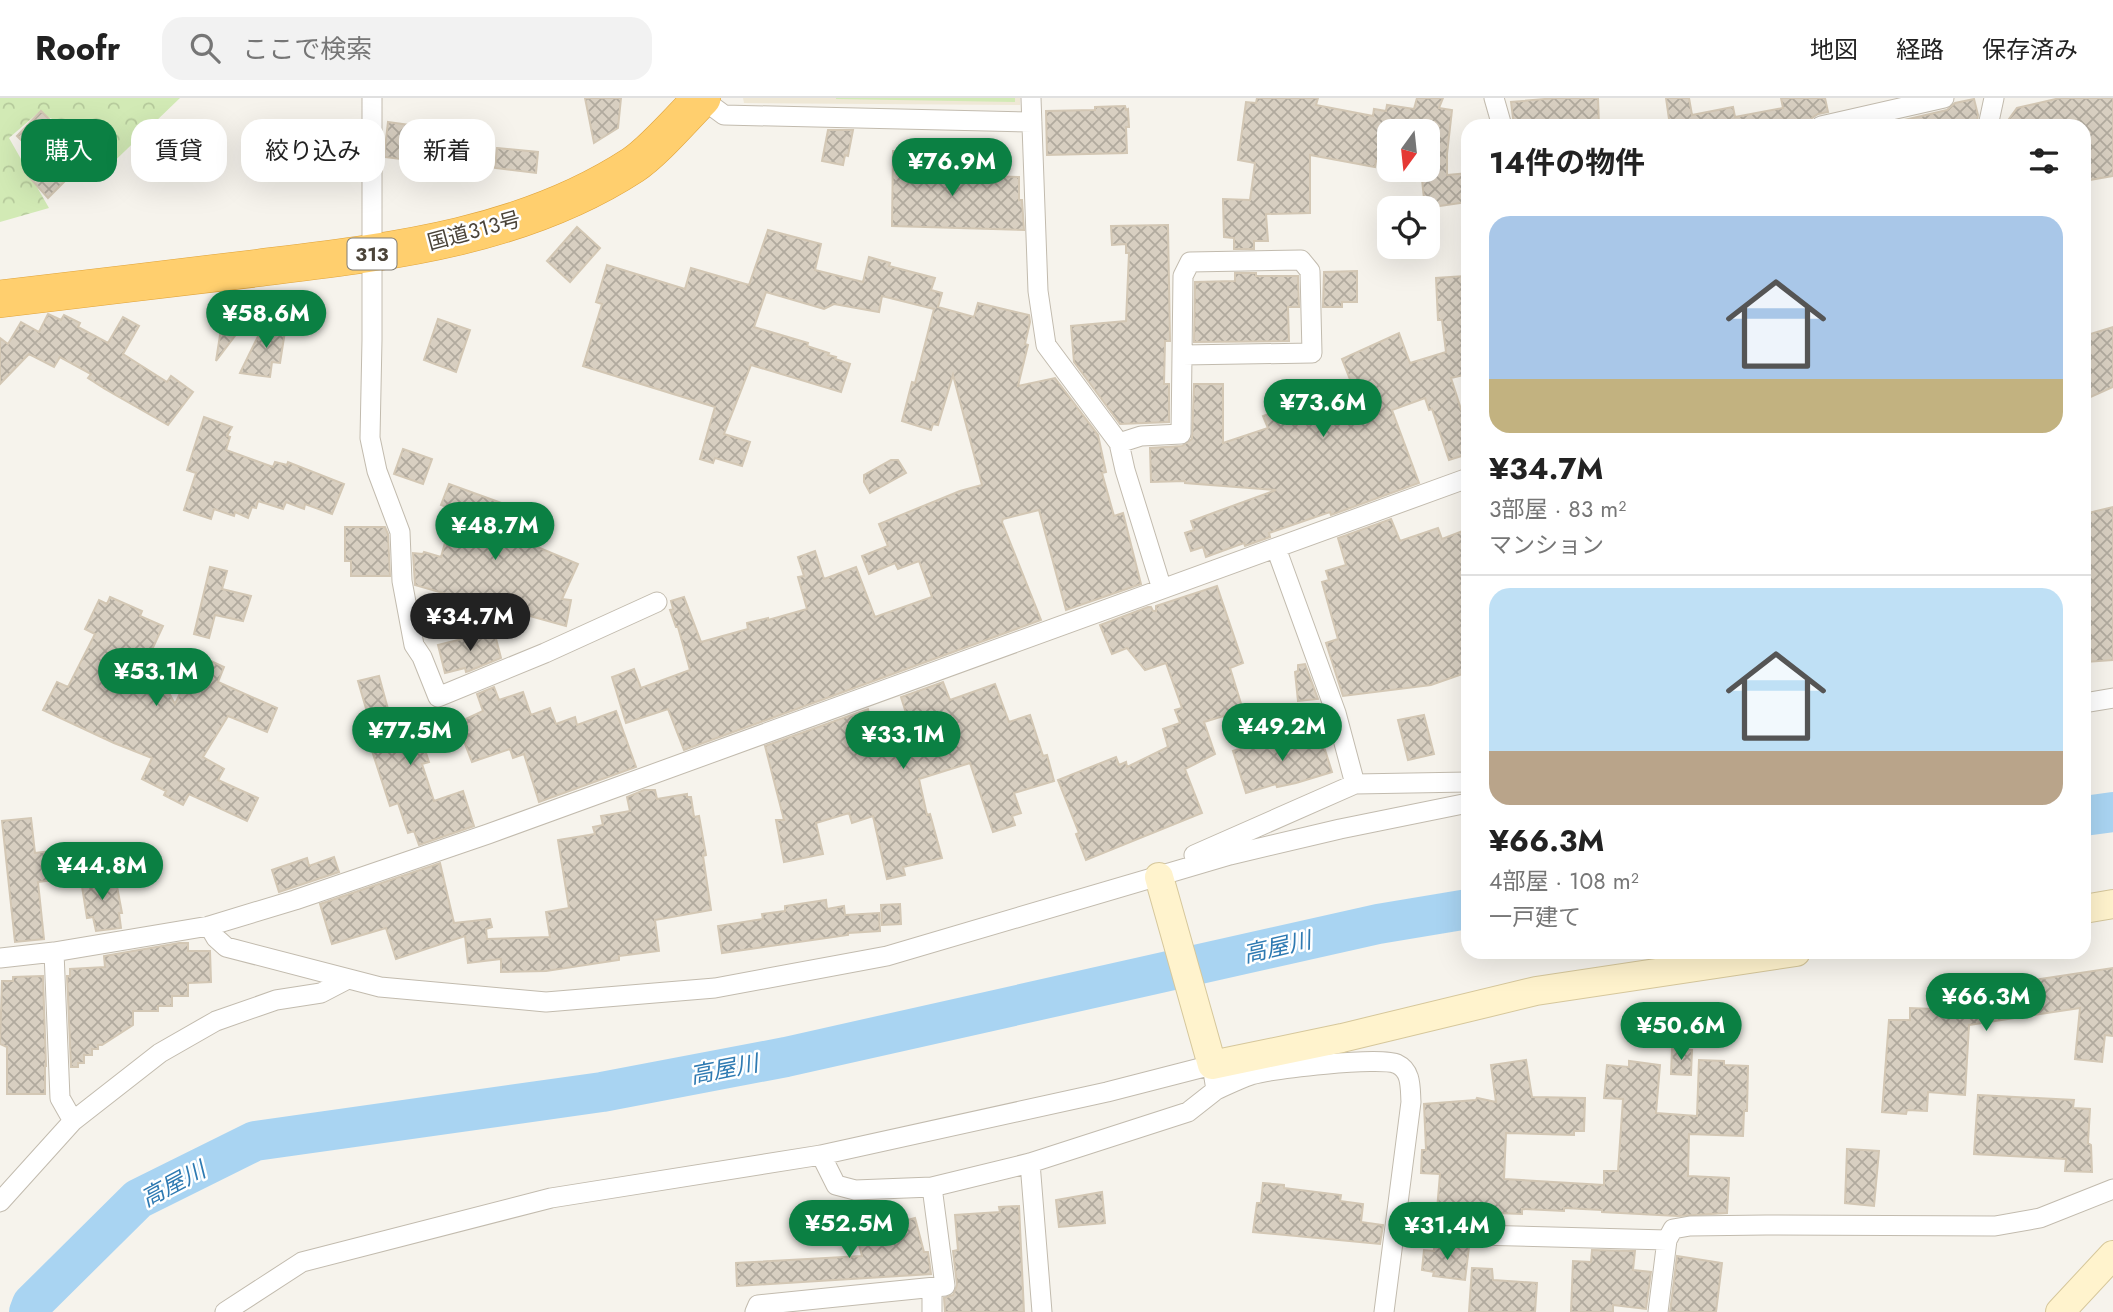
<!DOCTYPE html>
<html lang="ja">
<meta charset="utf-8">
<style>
:root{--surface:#fff;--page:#f2f2f2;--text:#222;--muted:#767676;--line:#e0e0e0;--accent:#0b8043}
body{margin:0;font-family:Jost,"Noto Sans JP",sans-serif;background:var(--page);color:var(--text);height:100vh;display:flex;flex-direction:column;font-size:26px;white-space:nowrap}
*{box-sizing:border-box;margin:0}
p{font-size:23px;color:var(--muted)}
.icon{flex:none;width:38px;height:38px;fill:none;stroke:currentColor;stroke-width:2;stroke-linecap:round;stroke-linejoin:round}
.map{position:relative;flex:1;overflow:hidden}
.side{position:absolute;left:1461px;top:21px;width:630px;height:840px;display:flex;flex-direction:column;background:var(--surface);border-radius:21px;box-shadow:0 7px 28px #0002}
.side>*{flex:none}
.top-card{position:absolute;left:21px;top:21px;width:665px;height:63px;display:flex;gap:14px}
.needle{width:46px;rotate:195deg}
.fabs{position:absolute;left:1377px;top:21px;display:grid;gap:14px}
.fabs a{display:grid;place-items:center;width:63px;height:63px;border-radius:14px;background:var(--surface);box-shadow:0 7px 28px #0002;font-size:35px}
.price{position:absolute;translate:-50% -60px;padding:0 16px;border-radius:24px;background:var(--accent);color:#fff;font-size:23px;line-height:46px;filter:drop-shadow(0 2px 4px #0008)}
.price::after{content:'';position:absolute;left:50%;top:42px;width:21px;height:16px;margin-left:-10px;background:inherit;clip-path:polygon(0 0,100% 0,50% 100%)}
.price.current{background:#222;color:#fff}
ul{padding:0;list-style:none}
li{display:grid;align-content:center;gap:14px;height:371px;padding:0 28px}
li+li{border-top:2px solid var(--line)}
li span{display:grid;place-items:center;height:217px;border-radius:21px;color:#555}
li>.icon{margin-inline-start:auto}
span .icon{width:126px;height:126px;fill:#fffc;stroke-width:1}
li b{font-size:30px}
h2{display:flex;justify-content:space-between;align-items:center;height:84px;padding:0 28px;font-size:30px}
.pill{padding:0 24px;border-radius:21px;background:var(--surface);box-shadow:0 7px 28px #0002;font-size:24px;line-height:63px}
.pill.current{background:var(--accent);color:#fff}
header{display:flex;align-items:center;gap:42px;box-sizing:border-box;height:98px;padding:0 35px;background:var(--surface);border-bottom:2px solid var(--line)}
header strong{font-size:33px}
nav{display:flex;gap:38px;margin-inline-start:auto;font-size:24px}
.search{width:490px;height:63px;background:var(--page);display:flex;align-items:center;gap:18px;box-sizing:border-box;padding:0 24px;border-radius:21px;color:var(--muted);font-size:26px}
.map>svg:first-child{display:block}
</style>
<header>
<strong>Roofr</strong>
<div class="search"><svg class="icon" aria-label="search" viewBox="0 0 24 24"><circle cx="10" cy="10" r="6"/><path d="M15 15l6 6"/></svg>ここで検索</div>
<nav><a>地図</a><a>経路</a><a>保存済み</a></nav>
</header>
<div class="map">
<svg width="2113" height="1214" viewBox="0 0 2113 1214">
<defs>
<pattern id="forest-crowns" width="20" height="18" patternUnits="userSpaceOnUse" patternTransform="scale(1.75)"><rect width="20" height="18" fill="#d2eab5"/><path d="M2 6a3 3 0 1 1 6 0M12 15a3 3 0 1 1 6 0" fill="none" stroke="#b6ca9c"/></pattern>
<pattern id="building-cross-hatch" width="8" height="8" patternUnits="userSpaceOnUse" patternTransform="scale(1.75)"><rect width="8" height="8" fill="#d8cfc1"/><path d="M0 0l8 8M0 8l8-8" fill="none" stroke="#b1aa9e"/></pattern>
</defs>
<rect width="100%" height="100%" fill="#f6f3ec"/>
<path fill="#efe8d6" d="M 743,0 L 1020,0 L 1020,7 L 744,5 Z"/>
<path fill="#d2eab5" d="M 836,0 L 1015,0 L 1015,4 L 836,1 Z"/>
<path fill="url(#forest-crowns)" d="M 0,0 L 180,0 L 99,78 L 93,38 L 38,15 L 9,40 L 49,110 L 0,124 Z"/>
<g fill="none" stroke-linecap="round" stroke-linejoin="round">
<path stroke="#a9d4f2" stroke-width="40" d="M 2084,718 L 2113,714
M 29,1214 L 32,1206 L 138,1101 L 255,1043 L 602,994 L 786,959 L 1378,826 L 1468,811"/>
</g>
<path fill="url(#building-cross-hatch)" stroke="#d3c7b4" stroke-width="2" d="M 585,0 L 621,0 L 618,30 L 594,45 Z
M 1257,0 L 1318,0 L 1316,7 L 1373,18 L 1374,11 L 1386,13 L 1387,7 L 1414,11 L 1417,0 L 1443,0 L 1439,10 L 1452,12 L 1447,56 L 1447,77 L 1468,75 L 1468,104 L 1425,110 L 1421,72 L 1428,72 L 1435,23 L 1432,33 L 1390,33 L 1390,66 L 1376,63 L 1375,69 L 1310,57 L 1310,115 L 1266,116 L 1268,143 L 1254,143 L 1254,151 L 1234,151 L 1234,140 L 1224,139 L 1223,101 L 1250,102 L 1255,65 L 1238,62 L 1246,4 L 1256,5 Z
M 1556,0 L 1598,0 L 1599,27 L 1514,28 L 1511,4 Z
M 1666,0 L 1689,0 L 1692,17 L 1733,9 L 1735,19 L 1783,10 L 1781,0 L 1825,0 L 1828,14 L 1818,16 L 1812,20 L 1809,26 L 1800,28 L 1670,28 Z
M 2060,0 L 2113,0 L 2113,78 L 2084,83 L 2084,28 L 2004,28 L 2017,10 Z
M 1974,1 L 1978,17 L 1976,28 L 1887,28 L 1887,26 L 1947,12 L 1955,5 Z
M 1125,8 L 1126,12 L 1128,11 L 1129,29 L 1126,29 L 1127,55 L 1047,57 L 1046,13 L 1095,12 L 1095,9 Z
M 41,13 L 61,33 L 54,40 L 66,52 L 59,59 L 74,74 L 48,100 L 24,73 L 39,60 L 17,38 Z
M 388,24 L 454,33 L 449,67 L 384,59 Z
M 828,32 L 853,32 L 848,58 L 845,57 L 843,67 L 822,63 Z
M 497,50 L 538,54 L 536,75 L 495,70 Z
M 893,53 L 925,54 L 924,76 L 1019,79 L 1019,102 L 1022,102 L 1024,132 L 892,128 Z
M 1168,127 L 1170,243 L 1165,243 L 1164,286 L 1169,286 L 1169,324 L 1120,326 L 1074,264 L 1071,228 L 1126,223 L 1129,155 L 1126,155 L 1126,146 L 1112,147 L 1111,128 Z
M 577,129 L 600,150 L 570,184 L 547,163 Z
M 768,132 L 821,146 L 815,172 L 863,184 L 869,159 L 890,165 L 889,168 L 935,180 L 931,192 L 942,195 L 938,209 L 974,219 L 978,205 L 1029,217 L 1030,224 L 1025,246 L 1028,247 L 1018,288 L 1055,280 L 1098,337 L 1106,374 L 1102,375 L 1114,418 L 1123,415 L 1141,486 L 1066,512 L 1039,412 L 1003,421 L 1002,424 L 1041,522 L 684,652 L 668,611 L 626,625 L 612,579 L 634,571 L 641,590 L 690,572 L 678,529 L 676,529 L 670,512 L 673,511 L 671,503 L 684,499 L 701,544 L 748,531 L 747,525 L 768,520 L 768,522 L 807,511 L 798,479 L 804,478 L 798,459 L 815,453 L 824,481 L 856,469 L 875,519 L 932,499 L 919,463 L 898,471 L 895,465 L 869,476 L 862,458 L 888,448 L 879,426 L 960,393 L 982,387 L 953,277 L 938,327 L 933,326 L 931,332 L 902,323 L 912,284 L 915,285 L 934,211 L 882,198 L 879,214 L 834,206 L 824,211 L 766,194 L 754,229 L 808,245 L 807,248 L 829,255 L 828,257 L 836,259 L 835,261 L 850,266 L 841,294 L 751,267 L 724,336 L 750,344 L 742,368 L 715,360 L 713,365 L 700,361 L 715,309 L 583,268 L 602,206 L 596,204 L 607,167 L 685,191 L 691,170 L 749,187 Z
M 1357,173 L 1357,204 L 1342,204 L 1342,209 L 1323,209 L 1324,174 Z
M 1235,175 L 1256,175 L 1256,178 L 1298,178 L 1299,209 L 1288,209 L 1289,243 L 1194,244 L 1195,184 L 1235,183 Z
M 1465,178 L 1468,222 L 1468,276 L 1451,280 L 1468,333 L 1468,356 L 1449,362 L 1432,311 L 1429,312 L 1425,300 L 1392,312 L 1419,385 L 1331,417 L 1330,414 L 1269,435 L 1270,439 L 1245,448 L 1244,445 L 1206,459 L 1203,449 L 1191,453 L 1185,435 L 1194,432 L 1191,423 L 1276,392 L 1185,385 L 1185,383 L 1151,384 L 1150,350 L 1182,348 L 1192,341 L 1194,286 L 1223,286 L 1223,345 L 1268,330 L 1263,318 L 1315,298 L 1323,319 L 1360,307 L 1342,261 L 1399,235 L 1410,265 L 1446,254 L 1442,222 L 1438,222 L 1436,180 Z
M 48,216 L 61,222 L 64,217 L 80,225 L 78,229 L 108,245 L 123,219 L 139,228 L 123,256 L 167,284 L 171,278 L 193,294 L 168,327 L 105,291 L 88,280 L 91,276 L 60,259 L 54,269 L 29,256 L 0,286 L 0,240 L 8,246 L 21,224 L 39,234 Z
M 223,218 L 247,222 L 216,263 Z
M 438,221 L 470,232 L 456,274 L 424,262 Z
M 265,224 L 286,227 L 280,265 L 272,264 L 270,279 L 240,275 Z
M 2113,229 L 2113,289 L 2084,302 L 2084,238 Z
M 204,319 L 232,329 L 227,338 L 230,339 L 226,352 L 273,369 L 275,364 L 287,367 L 288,364 L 344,386 L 332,416 L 305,406 L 304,411 L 286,404 L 283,411 L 258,403 L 256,410 L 252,409 L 248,420 L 235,414 L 234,418 L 214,411 L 211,421 L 184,412 L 196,375 L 187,372 Z
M 403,351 L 432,361 L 423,386 L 394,376 Z
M 891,362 L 898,362 L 906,375 L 870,395 L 864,384 L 864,377 Z
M 449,386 L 521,412 L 511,438 L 578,466 L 562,501 L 571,502 L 566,528 L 487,506 L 488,513 L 449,501 L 450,497 L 415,487 L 413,455 L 423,456 L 424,454 L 441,459 L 454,412 L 441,407 Z
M 2113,409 L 2113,562 L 2086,564 L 2084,416 Z
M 1391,421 L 1400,443 L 1438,430 L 1442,441 L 1468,431 L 1468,574 L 1431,587 L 1343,598 L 1326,545 L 1338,541 L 1322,484 L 1329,482 L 1326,473 L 1346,467 L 1338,440 Z
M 345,429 L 385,429 L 388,436 L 390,478 L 351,478 L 351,463 L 345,463 Z
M 210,469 L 227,473 L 222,491 L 251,498 L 243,523 L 215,517 L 209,540 L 194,536 Z
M 1217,488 L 1243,565 L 1230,570 L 1243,612 L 1204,624 L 1215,656 L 1185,671 L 1202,715 L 1086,762 L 1076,736 L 1079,735 L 1058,682 L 1116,659 L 1119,667 L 1126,664 L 1127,669 L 1168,649 L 1163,631 L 1180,625 L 1175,612 L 1182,610 L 1166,565 L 1145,572 L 1127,550 L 1112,556 L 1100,527 L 1148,509 L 1151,509 L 1153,513 L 1156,513 L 1156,508 Z
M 110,499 L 142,513 L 140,518 L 163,528 L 149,558 L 175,606 L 198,557 L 224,569 L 218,584 L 277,610 L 267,634 L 228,618 L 203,659 L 224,671 L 218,682 L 258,700 L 247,723 L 189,696 L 183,707 L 164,697 L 166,693 L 142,681 L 152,660 L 114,645 L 43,612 L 57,584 L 68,589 L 95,536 L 85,531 L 99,502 L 107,506 Z
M 494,533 L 501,560 L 469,573 L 466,574 L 465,570 L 445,575 L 438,547 Z
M 1305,566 L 1318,601 L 1298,603 L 1295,574 L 1298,573 L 1298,567 Z
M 379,578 L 391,622 L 433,611 L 442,640 L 423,646 L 429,664 L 422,666 L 434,703 L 463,693 L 474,728 L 419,747 L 414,733 L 408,735 L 398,705 L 390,708 L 360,616 L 367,614 L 358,583 Z
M 943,584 L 950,602 L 995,586 L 1009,624 L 1030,617 L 1043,658 L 1047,657 L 1054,683 L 1014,695 L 1021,715 L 1012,718 L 1015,727 L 993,734 L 970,665 L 919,681 L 927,717 L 930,716 L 942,760 L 903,769 L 905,777 L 887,781 L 873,718 L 852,725 L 849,715 L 816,725 L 823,756 L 784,764 L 776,722 L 784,722 L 765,648 L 868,611 L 871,624 L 906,615 L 901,599 Z
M 494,589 L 499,602 L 523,594 L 531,617 L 550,610 L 556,626 L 575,619 L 577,627 L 616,613 L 636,669 L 539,704 L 524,656 L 513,660 L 510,651 L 472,664 L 457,625 L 483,613 L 477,596 Z
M 1424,617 L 1434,656 L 1408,662 L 1398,622 Z
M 1320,636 L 1332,674 L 1296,685 L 1277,689 L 1276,686 L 1246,695 L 1233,653 L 1278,639 L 1280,648 Z
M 644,692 L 655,692 L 657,701 L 687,696 L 687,699 L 691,699 L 694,719 L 699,718 L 706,757 L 703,758 L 711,812 L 655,822 L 659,853 L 619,858 L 619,862 L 546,873 L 501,874 L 501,861 L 468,865 L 465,838 L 396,861 L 386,830 L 332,846 L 320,806 L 440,765 L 454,825 L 490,821 L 492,829 L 486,831 L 487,841 L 550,839 L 546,814 L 569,810 L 558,742 L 595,736 L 593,729 L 603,727 L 601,718 L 630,713 L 627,699 Z
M 31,720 L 35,755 L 75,750 L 78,779 L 38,784 L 44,841 L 15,844 L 2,723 Z
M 334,759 L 339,774 L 279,794 L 272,772 L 307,760 L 309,768 Z
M 101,778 L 113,780 L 113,784 L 116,783 L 122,815 L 119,815 L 121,830 L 96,833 L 93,819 L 87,820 L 81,782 Z
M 826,802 L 827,811 L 844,808 L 845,817 L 879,815 L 880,833 L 848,835 L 848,837 L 722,855 L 718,828 L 763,821 L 762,816 L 785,813 L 785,808 Z
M 900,806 L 901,826 L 882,827 L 881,807 Z
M 179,845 L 188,845 L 188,853 L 210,853 L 211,884 L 188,885 L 188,898 L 172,898 L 172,908 L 158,908 L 158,913 L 133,913 L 133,927 L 102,947 L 98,947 L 98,951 L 92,951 L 92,957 L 84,957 L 84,965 L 78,965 L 78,969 L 71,969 L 67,878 L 70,878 L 70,871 L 105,869 L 104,858 Z
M 2113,870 L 2113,938 L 2105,937 L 2102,964 L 2075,961 L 2080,910 L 1969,927 L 1965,997 L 1928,994 L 1927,1013 L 1907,1012 L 1906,1016 L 1882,1014 L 1889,922 L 1910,922 L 1910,910 L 1934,911 L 1934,903 L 1982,903 L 1980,890 Z
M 43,878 L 46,968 L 45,968 L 45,996 L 7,996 L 7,949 L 0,946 L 2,883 L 13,883 L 13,879 Z
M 1672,951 L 1692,952 L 1691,977 L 1671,976 Z
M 1526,962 L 1532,999 L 1585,1000 L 1584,1033 L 1574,1033 L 1574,1037 L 1506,1035 L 1504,1081 L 1604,1087 L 1604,1073 L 1618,1073 L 1623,1001 L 1604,1000 L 1607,967 L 1629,969 L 1629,963 L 1660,967 L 1656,1015 L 1697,1018 L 1699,962 L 1724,963 L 1724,967 L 1748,968 L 1747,1013 L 1744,1013 L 1743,1038 L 1689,1036 L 1688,1078 L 1729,1080 L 1727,1115 L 1678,1118 L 1602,1114 L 1602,1112 L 1564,1110 L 1564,1113 L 1522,1111 L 1522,1116 L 1495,1115 L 1494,1125 L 1436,1124 L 1440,1076 L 1421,1075 L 1422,1052 L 1426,1052 L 1424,1006 L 1476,1002 L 1477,1000 L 1496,1004 L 1491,967 Z
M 1978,997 L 2074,1002 L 2073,1010 L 2090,1011 L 2088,1045 L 2091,1047 L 2092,1074 L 2065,1073 L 2066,1061 L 1974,1056 Z
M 1847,1051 L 1879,1053 L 1874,1108 L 1845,1105 Z
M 1263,1085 L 1284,1087 L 1284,1090 L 1341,1097 L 1340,1103 L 1363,1106 L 1361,1124 L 1383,1127 L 1380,1146 L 1253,1134 L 1257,1105 L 1261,1105 Z
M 1102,1094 L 1105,1125 L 1059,1129 L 1056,1102 Z
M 1019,1108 L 1024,1214 L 945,1214 L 944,1200 L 953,1197 L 957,1187 L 953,1153 L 958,1152 L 955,1117 L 1000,1114 L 999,1109 Z
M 915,1120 L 924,1154 L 928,1154 L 931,1176 L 737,1188 L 736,1165 L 862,1158 L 856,1136 Z
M 1434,1148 L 1469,1149 L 1465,1182 L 1433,1178 L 1434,1174 L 1422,1172 L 1424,1152 L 1434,1153 Z
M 1592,1152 L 1635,1153 L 1633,1172 L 1651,1174 L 1646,1211 L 1613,1207 L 1613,1214 L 1571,1214 L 1573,1163 L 1591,1164 Z
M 1677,1158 L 1722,1165 L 1716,1214 L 1670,1214 Z
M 1472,1170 L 1492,1171 L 1493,1182 L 1537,1185 L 1535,1214 L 1469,1214 Z"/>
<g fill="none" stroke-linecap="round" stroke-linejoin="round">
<defs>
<path id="street" d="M 372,0 L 372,242 L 370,340 L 377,373 L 400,434 L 402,483 L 414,547 L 422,559 L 438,599 L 545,555 L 657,504
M 701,0 L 724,17 L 1032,24
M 1031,0 L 1038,193 L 1046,247 L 1119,345 L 1125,372 L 1162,491
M 1494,0 L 1502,28
M 1821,28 L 1944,0
M 1988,28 L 1994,0
M 1119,345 L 1141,338 L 1181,336 L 1183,178 L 1190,164 L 1301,162 L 1310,173 L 1312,255 L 1183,257
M 1276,450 L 1336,615 L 1355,686
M 2084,605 L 2113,600
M 1194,757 L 1355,686 L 1468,684
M 209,828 L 216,840 L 226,849 L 380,889 L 546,904 L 715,890 L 887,858 L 1230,757 L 1340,731 L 1468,705
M 54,854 L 60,1000 L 73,1023
M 0,860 L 54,854 L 209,828 L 295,802 L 488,736 L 1468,380
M 1216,992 C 1227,987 1239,981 1251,977 C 1271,971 1381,958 1397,966 C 1412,973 1410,990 1411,1004 L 1384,1214
M 1030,1065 L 1042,1214
M 0,1104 L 73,1023 L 160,955 L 216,923 L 276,902 L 321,895 L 346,882
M 1395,1135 L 1667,1142
M 932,1190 L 932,1214
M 225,1214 L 302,1164 L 551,1100 L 821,1057 L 1107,994 L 1212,967 L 1216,992 L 1188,1014 L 1030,1065 L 932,1089 L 855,1092 L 836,1087 L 821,1057
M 755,1214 L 758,1207 L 945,1188 L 932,1089
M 1658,1214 L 1667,1142 L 1673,1131 L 1690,1128 L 1766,1127 L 1995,1128 L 2040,1120 L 2113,1091"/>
<path id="secondary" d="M 1159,779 L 1212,967 L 1342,940 L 1536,893 L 1796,854
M 2084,811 L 2113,806
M 2060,1214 L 2113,1157"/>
<path id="highway" d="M 0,201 C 86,191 172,180 258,170 C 388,154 521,140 633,67 C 654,53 683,19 702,0"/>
</defs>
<use href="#street" stroke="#c2bbae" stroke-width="21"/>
<use href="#secondary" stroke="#d6c79b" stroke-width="30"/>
<use href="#highway" stroke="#e0a43c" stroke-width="38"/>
<use href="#street" stroke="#fff" stroke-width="19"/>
<use href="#secondary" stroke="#fff3cd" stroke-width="28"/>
<use href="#highway" stroke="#ffcf6e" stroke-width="37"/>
</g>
<g text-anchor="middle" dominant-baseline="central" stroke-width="5" stroke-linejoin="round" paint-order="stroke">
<rect fill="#fff" stroke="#817c74" stroke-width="2" x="347.5" y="140.5" width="49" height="31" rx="5"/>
<g font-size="19" font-weight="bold" fill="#4b4439">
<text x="372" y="156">313</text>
</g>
<g font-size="21" fill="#4b4439" stroke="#fff">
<text transform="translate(474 133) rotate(-15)">国道313号</text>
</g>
<g font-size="23" font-style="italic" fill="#2e7ab2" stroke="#fff">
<text transform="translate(1277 849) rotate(-13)">高屋川</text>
<text transform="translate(724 971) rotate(-11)">高屋川</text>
<text transform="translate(173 1086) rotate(-28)">高屋川</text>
</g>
</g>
</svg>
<div class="fabs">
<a><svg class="needle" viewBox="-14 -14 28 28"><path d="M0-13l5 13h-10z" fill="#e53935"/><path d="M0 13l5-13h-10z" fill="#767676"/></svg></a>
<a><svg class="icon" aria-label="locate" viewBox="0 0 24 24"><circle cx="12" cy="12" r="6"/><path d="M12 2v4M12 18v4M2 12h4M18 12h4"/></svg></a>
</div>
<b class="price" style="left:952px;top:100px">¥76.9M</b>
<b class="price" style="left:266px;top:252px">¥58.6M</b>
<b class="price" style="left:1323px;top:341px">¥73.6M</b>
<b class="price" style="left:495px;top:464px">¥48.7M</b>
<b class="price current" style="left:470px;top:555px">¥34.7M</b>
<b class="price" style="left:156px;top:610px">¥53.1M</b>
<b class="price" style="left:1282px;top:665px">¥49.2M</b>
<b class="price" style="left:410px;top:669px">¥77.5M</b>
<b class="price" style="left:903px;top:673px">¥33.1M</b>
<b class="price" style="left:102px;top:804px">¥44.8M</b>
<b class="price" style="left:1986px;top:935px">¥66.3M</b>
<b class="price" style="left:1681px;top:964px">¥50.6M</b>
<b class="price" style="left:849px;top:1162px">¥52.5M</b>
<b class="price" style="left:1447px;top:1164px">¥31.4M</b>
<div class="top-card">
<a class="pill current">購入</a>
<a class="pill">賃貸</a>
<a class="pill">絞り込み</a>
<a class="pill">新着</a>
</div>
<section class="side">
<h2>14件の物件<svg class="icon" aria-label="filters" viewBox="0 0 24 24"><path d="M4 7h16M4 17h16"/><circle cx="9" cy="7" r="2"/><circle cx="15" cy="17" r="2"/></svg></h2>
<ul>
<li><span style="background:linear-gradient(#a9c7e8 75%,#c2b280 0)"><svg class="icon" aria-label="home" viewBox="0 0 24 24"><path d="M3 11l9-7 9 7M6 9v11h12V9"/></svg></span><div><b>¥34.7M</b><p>3部屋 · 83 m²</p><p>マンション</p></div></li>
<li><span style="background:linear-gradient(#bfe0f5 75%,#b9a48a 0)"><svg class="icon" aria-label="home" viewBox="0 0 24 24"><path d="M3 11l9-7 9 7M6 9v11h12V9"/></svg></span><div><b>¥66.3M</b><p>4部屋 · 108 m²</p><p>一戸建て</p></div></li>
</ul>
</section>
</div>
